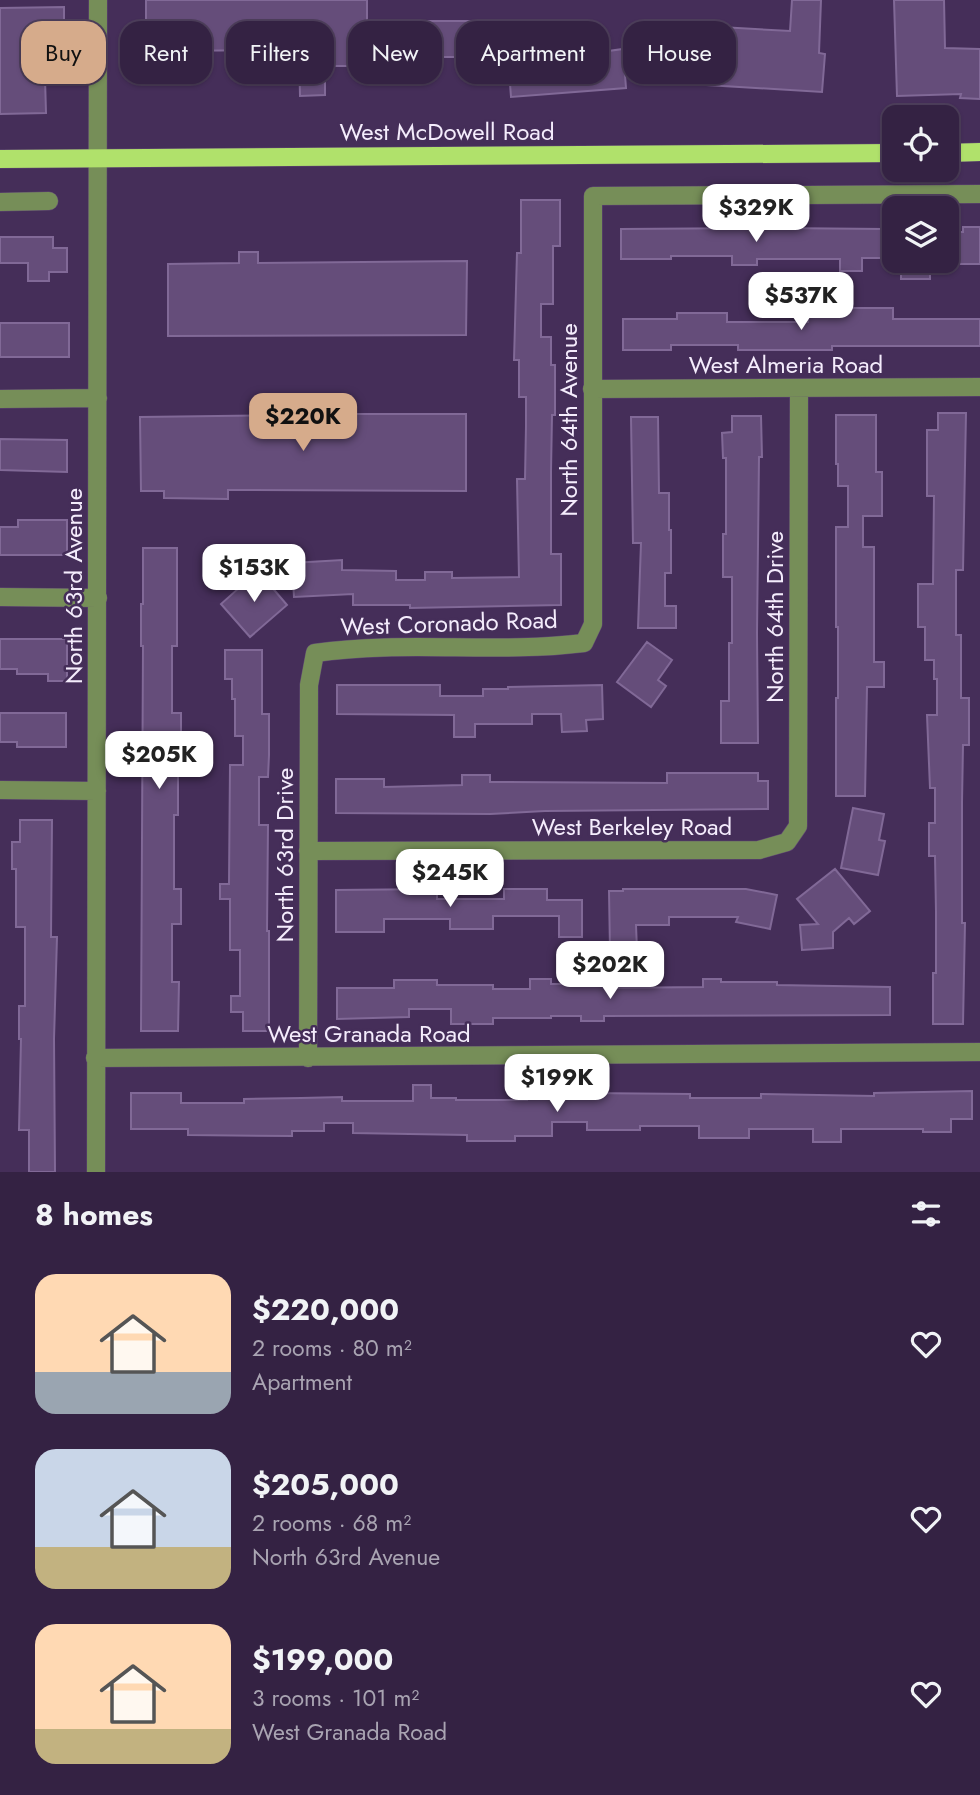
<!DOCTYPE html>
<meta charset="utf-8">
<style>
:root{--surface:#342243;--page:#3c2a4a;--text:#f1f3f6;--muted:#a9a4b2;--line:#4e3f5c;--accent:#d6ab8b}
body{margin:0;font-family:Jost,sans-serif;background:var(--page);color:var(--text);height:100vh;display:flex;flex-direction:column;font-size:26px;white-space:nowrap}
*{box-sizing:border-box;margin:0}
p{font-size:23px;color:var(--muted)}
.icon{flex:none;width:38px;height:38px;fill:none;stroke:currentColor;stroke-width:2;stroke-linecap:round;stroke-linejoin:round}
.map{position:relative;height:1172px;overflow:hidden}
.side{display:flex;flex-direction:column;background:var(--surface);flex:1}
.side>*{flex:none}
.banner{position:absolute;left:21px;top:21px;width:938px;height:63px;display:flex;gap:14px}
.buttons{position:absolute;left:882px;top:105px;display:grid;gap:14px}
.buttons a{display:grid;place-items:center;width:77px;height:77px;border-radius:14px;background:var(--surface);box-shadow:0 2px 5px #0004,0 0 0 2px var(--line);font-size:35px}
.price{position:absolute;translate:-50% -60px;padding:0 16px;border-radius:14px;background:#fff;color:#222;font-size:23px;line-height:46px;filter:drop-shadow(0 2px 4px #0008)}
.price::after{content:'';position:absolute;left:50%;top:42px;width:21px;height:16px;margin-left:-10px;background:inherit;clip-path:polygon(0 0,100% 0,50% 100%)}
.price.on{background:var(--accent);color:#111}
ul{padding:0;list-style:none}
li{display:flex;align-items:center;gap:21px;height:175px;padding:0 35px}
li span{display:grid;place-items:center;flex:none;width:196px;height:140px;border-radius:21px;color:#555}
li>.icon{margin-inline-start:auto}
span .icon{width:84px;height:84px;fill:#fffc;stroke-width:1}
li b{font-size:30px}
h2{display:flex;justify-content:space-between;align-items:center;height:84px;padding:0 35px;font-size:30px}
.chip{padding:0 24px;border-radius:21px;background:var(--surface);box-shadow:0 2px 5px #0004,0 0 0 2px var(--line);font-size:24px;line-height:63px}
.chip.on{background:var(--accent);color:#111}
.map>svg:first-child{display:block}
</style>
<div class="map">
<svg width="980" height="1172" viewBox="0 0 980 1172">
<rect width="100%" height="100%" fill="#452e59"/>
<path fill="#654d7a" stroke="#816997" stroke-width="2" d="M 146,0 L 367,0 L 367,66 L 325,66 L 325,95 L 300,96 L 299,50 L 146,51 Z
M 792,0 L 821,0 L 819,53 L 825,54 L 822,92 L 707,85 L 709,46 L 719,47 L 721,27 L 790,31 Z
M 894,0 L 944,0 L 945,48 L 980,49 L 980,99 L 960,98 L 961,94 L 897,96 Z
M 64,7 L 64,55 L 61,55 L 61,78 L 45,78 L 46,113 L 0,114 L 0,8 Z
M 419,21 L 473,21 L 473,57 L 428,57 L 428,40 L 419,40 Z
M 606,30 L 608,51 L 623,49 L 626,88 L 511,97 L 508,58 L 551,55 L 549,34 Z
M 521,200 L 560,200 L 560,246 L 553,246 L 553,304 L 541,304 L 541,337 L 551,337 L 551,365 L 555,365 L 555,415 L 552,415 L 551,471 L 551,554 L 561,554 L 561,605 L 410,608 L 410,605 L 353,605 L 353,594 L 294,597 L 292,563 L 342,560 L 342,570 L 396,571 L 396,580 L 425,580 L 425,572 L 452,572 L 452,578 L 519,577 L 517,479 L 525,479 L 526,426 L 526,397 L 519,397 L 519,360 L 514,360 L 517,253 L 521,253 Z
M 963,227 L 980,227 L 980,264 L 947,264 L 947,232 L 963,232 Z
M 775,228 L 884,229 L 884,258 L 862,258 L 862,271 L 840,271 L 840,259 L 757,259 L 757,265 L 732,265 L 732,256 L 671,256 L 671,259 L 621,259 L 621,229 Z
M 0,237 L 53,237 L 53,248 L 67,248 L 67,272 L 49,272 L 49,281 L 28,281 L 28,263 L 0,263 Z
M 239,252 L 258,252 L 258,263 L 467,261 L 466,335 L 168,336 L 168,264 L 239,263 Z
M 901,261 L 930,261 L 930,279 L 901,279 Z
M 843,308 L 893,308 L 893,319 L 980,319 L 980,346 L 832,346 L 832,350 L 738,350 L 738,345 L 671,345 L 671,350 L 623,350 L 623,319 L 677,319 L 677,313 L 727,313 L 727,322 L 808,322 L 808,313 L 843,313 Z
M 0,323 L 69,323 L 69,357 L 0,357 Z
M 304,406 L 328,406 L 328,414 L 466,414 L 466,491 L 228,490 L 228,499 L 164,498 L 164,491 L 141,491 L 140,417 L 304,415 Z
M 938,413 L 966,413 L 963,570 L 956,570 L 956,635 L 961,635 L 961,698 L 969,698 L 969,745 L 963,745 L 962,802 L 962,923 L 965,923 L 963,1024 L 933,1024 L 933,973 L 936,973 L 936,912 L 935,856 L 929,856 L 929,823 L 935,823 L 935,788 L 930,788 L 927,715 L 937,715 L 937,679 L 934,679 L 934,660 L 925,660 L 925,627 L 918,627 L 918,584 L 933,584 L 934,496 L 927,496 L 927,430 L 938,430 Z
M 836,415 L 876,415 L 876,472 L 882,472 L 882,516 L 863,516 L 863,547 L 874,547 L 874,662 L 884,662 L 884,687 L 867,687 L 865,796 L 836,796 L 836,698 L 838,698 L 838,627 L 836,627 L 836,527 L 848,527 L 848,486 L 838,486 L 838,464 L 836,464 Z
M 732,416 L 761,416 L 762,457 L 759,457 L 757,633 L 758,743 L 721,743 L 721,701 L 729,701 L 729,643 L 732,643 L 732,577 L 723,577 L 723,534 L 726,534 L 726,458 L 723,458 L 722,433 L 732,432 Z
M 631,417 L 658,417 L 659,493 L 669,493 L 669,530 L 671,530 L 671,573 L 665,573 L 665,606 L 676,606 L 676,628 L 638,628 L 641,543 L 633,543 Z
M 0,439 L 67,440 L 67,472 L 0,470 Z
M 18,520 L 67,520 L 67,555 L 0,555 L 0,527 L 18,527 Z
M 143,548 L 177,548 L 177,646 L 172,646 L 172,713 L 181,713 L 181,756 L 178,756 L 178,815 L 174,815 L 174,889 L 181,889 L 181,924 L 172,924 L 172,982 L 179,982 L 178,1031 L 141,1031 L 143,646 L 141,646 L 141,604 L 143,604 Z
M 258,571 L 287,605 L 250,637 L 221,604 Z
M 0,639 L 67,639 L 67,681 L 48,681 L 48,674 L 17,674 L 17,669 L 0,669 Z
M 647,642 L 672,660 L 658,680 L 666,686 L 651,707 L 617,682 Z
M 225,650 L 262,650 L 262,714 L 269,714 L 269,755 L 268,777 L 259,777 L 259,825 L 268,825 L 267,931 L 269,931 L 269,1031 L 243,1031 L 243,1012 L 231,1012 L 231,996 L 240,996 L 240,950 L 230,950 L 230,899 L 220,899 L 220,884 L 229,884 L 230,765 L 243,765 L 243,736 L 235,736 L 235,699 L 232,699 L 232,679 L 225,679 Z
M 337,685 L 440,685 L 440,696 L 483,696 L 483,689 L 508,689 L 508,687 L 602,685 L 603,719 L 586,720 L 587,731 L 562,732 L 561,714 L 532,714 L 532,724 L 475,724 L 475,737 L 454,737 L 454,715 L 337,714 Z
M 0,713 L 66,713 L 66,747 L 17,747 L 17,742 L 0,742 Z
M 667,773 L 758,773 L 758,781 L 768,781 L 768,809 L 545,811 L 490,814 L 336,813 L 336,779 L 384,779 L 384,787 L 462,785 L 462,775 L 490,775 L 490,782 L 667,783 Z
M 853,808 L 884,814 L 879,840 L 885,841 L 878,875 L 841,868 Z
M 20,820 L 52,820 L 51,937 L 57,937 L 54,1039 L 55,1172 L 29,1172 L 29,1130 L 19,1130 L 21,1039 L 19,1039 L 19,1006 L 25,1006 L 25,927 L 16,927 L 16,869 L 12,869 L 12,842 L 20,842 Z
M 835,869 L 870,911 L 854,924 L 849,918 L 833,932 L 833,948 L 802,950 L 800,925 L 818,924 L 797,899 Z
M 437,889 L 437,899 L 504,899 L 504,889 L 547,889 L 547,900 L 582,900 L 582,937 L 559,937 L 559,916 L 493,916 L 493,929 L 450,929 L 450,919 L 384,919 L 384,932 L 336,932 L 336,890 Z
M 623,889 L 746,889 L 777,895 L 770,929 L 736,922 L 738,917 L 669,917 L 669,925 L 636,925 L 637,950 L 610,950 L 609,891 L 623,891 Z
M 530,979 L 551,979 L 551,984 L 604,984 L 604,988 L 703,987 L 703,979 L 721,979 L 721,982 L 777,982 L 777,985 L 890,987 L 890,1015 L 604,1016 L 604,1021 L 581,1021 L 581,1016 L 551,1016 L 551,1018 L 493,1018 L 493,1024 L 451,1024 L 451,1009 L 409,1009 L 409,1017 L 337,1019 L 337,988 L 394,988 L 394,980 L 437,980 L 437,985 L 493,985 L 493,989 L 530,989 Z
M 413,1085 L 431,1085 L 431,1098 L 456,1098 L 456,1100 L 527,1100 L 527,1095 L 587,1095 L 587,1093 L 690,1094 L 690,1098 L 761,1098 L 761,1094 L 874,1096 L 874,1093 L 972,1091 L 972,1119 L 951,1119 L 951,1132 L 923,1132 L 923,1129 L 841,1129 L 841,1142 L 813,1142 L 813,1129 L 749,1129 L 749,1138 L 699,1138 L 699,1126 L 640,1126 L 640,1130 L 587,1130 L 587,1122 L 552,1122 L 552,1136 L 515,1136 L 515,1141 L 467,1141 L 467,1135 L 353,1133 L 353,1123 L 324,1123 L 324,1131 L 292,1131 L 292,1136 L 188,1135 L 188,1129 L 131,1129 L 131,1093 L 181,1093 L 181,1103 L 244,1103 L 244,1099 L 301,1098 L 342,1097 L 342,1101 L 413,1101 Z"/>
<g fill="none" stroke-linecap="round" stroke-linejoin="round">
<defs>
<path id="minor" d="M 0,202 L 49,201
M 592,389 L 980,387
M 0,399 L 98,398
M 0,597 L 98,598
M 0,790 L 97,791
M 308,851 L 759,850 L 787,842 L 798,826 L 799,389
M 95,1058 L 980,1052
M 308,1058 L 309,685 L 315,653 C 404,640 495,654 584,643 L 593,624 L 593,196 L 980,194
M 96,1172 L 98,0"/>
<path id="major" d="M 947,153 L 980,152
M 0,159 L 894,153"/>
</defs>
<use href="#minor" stroke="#614c73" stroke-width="19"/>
<use href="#major" stroke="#614c73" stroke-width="19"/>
<use href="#minor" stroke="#768e58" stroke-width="18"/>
<use href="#major" stroke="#b0e16b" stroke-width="18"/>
</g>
<g text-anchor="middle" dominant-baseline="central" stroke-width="5" stroke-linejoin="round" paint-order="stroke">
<g font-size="24" fill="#f4ecfc" stroke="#452e59">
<text x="447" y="131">West McDowell Road</text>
<text x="786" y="364">West Almeria Road</text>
<text transform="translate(568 420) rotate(-90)">North 64th Avenue</text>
<text transform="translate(73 586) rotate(-90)">North 63rd Avenue</text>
<text transform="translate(774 617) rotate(-90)">North 64th Drive</text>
<text transform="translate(449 623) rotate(-2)">West Coronado Road</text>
<text x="632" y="826">West Berkeley Road</text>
<text transform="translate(284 855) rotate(-90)">North 63rd Drive</text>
<text x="369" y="1033">West Granada Road</text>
</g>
</g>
</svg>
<div class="buttons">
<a><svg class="icon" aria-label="locate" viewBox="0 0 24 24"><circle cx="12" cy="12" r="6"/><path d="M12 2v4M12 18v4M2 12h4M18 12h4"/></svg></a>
<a><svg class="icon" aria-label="layers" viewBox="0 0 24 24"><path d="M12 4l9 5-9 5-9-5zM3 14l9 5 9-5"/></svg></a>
</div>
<b class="price" style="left:756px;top:244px">$329K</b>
<b class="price" style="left:801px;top:332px">$537K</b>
<b class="price on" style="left:303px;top:453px">$220K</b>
<b class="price" style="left:254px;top:604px">$153K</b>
<b class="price" style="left:159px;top:791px">$205K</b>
<b class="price" style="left:450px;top:909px">$245K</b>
<b class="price" style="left:610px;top:1001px">$202K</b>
<b class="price" style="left:557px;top:1114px">$199K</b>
<div class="banner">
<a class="chip on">Buy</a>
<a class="chip">Rent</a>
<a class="chip">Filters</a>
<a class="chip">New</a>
<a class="chip">Apartment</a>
<a class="chip">House</a>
</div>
</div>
<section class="side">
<h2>8 homes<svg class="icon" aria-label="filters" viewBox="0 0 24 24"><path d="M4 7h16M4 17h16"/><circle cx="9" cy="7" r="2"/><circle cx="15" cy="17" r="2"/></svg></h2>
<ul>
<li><span style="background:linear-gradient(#ffd9b3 70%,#9aa5b1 0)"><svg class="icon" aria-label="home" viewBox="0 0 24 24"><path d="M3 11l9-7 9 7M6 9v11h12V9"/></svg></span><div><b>$220,000</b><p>2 rooms · 80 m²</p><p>Apartment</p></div><svg class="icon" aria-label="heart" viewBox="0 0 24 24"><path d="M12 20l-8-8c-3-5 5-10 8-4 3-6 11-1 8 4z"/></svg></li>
<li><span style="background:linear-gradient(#c9d6e8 70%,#c2b280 0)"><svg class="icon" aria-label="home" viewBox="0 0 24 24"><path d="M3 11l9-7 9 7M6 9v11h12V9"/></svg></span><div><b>$205,000</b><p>2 rooms · 68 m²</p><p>North 63rd Avenue</p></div><svg class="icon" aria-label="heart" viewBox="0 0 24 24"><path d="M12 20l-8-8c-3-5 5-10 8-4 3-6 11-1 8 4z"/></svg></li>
<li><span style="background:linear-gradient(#ffd9b3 75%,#c2b280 0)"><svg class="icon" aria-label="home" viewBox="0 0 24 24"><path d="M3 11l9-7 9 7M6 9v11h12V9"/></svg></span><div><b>$199,000</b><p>3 rooms · 101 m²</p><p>West Granada Road</p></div><svg class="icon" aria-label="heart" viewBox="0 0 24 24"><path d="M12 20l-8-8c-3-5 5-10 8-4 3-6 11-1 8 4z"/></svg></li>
</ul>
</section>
